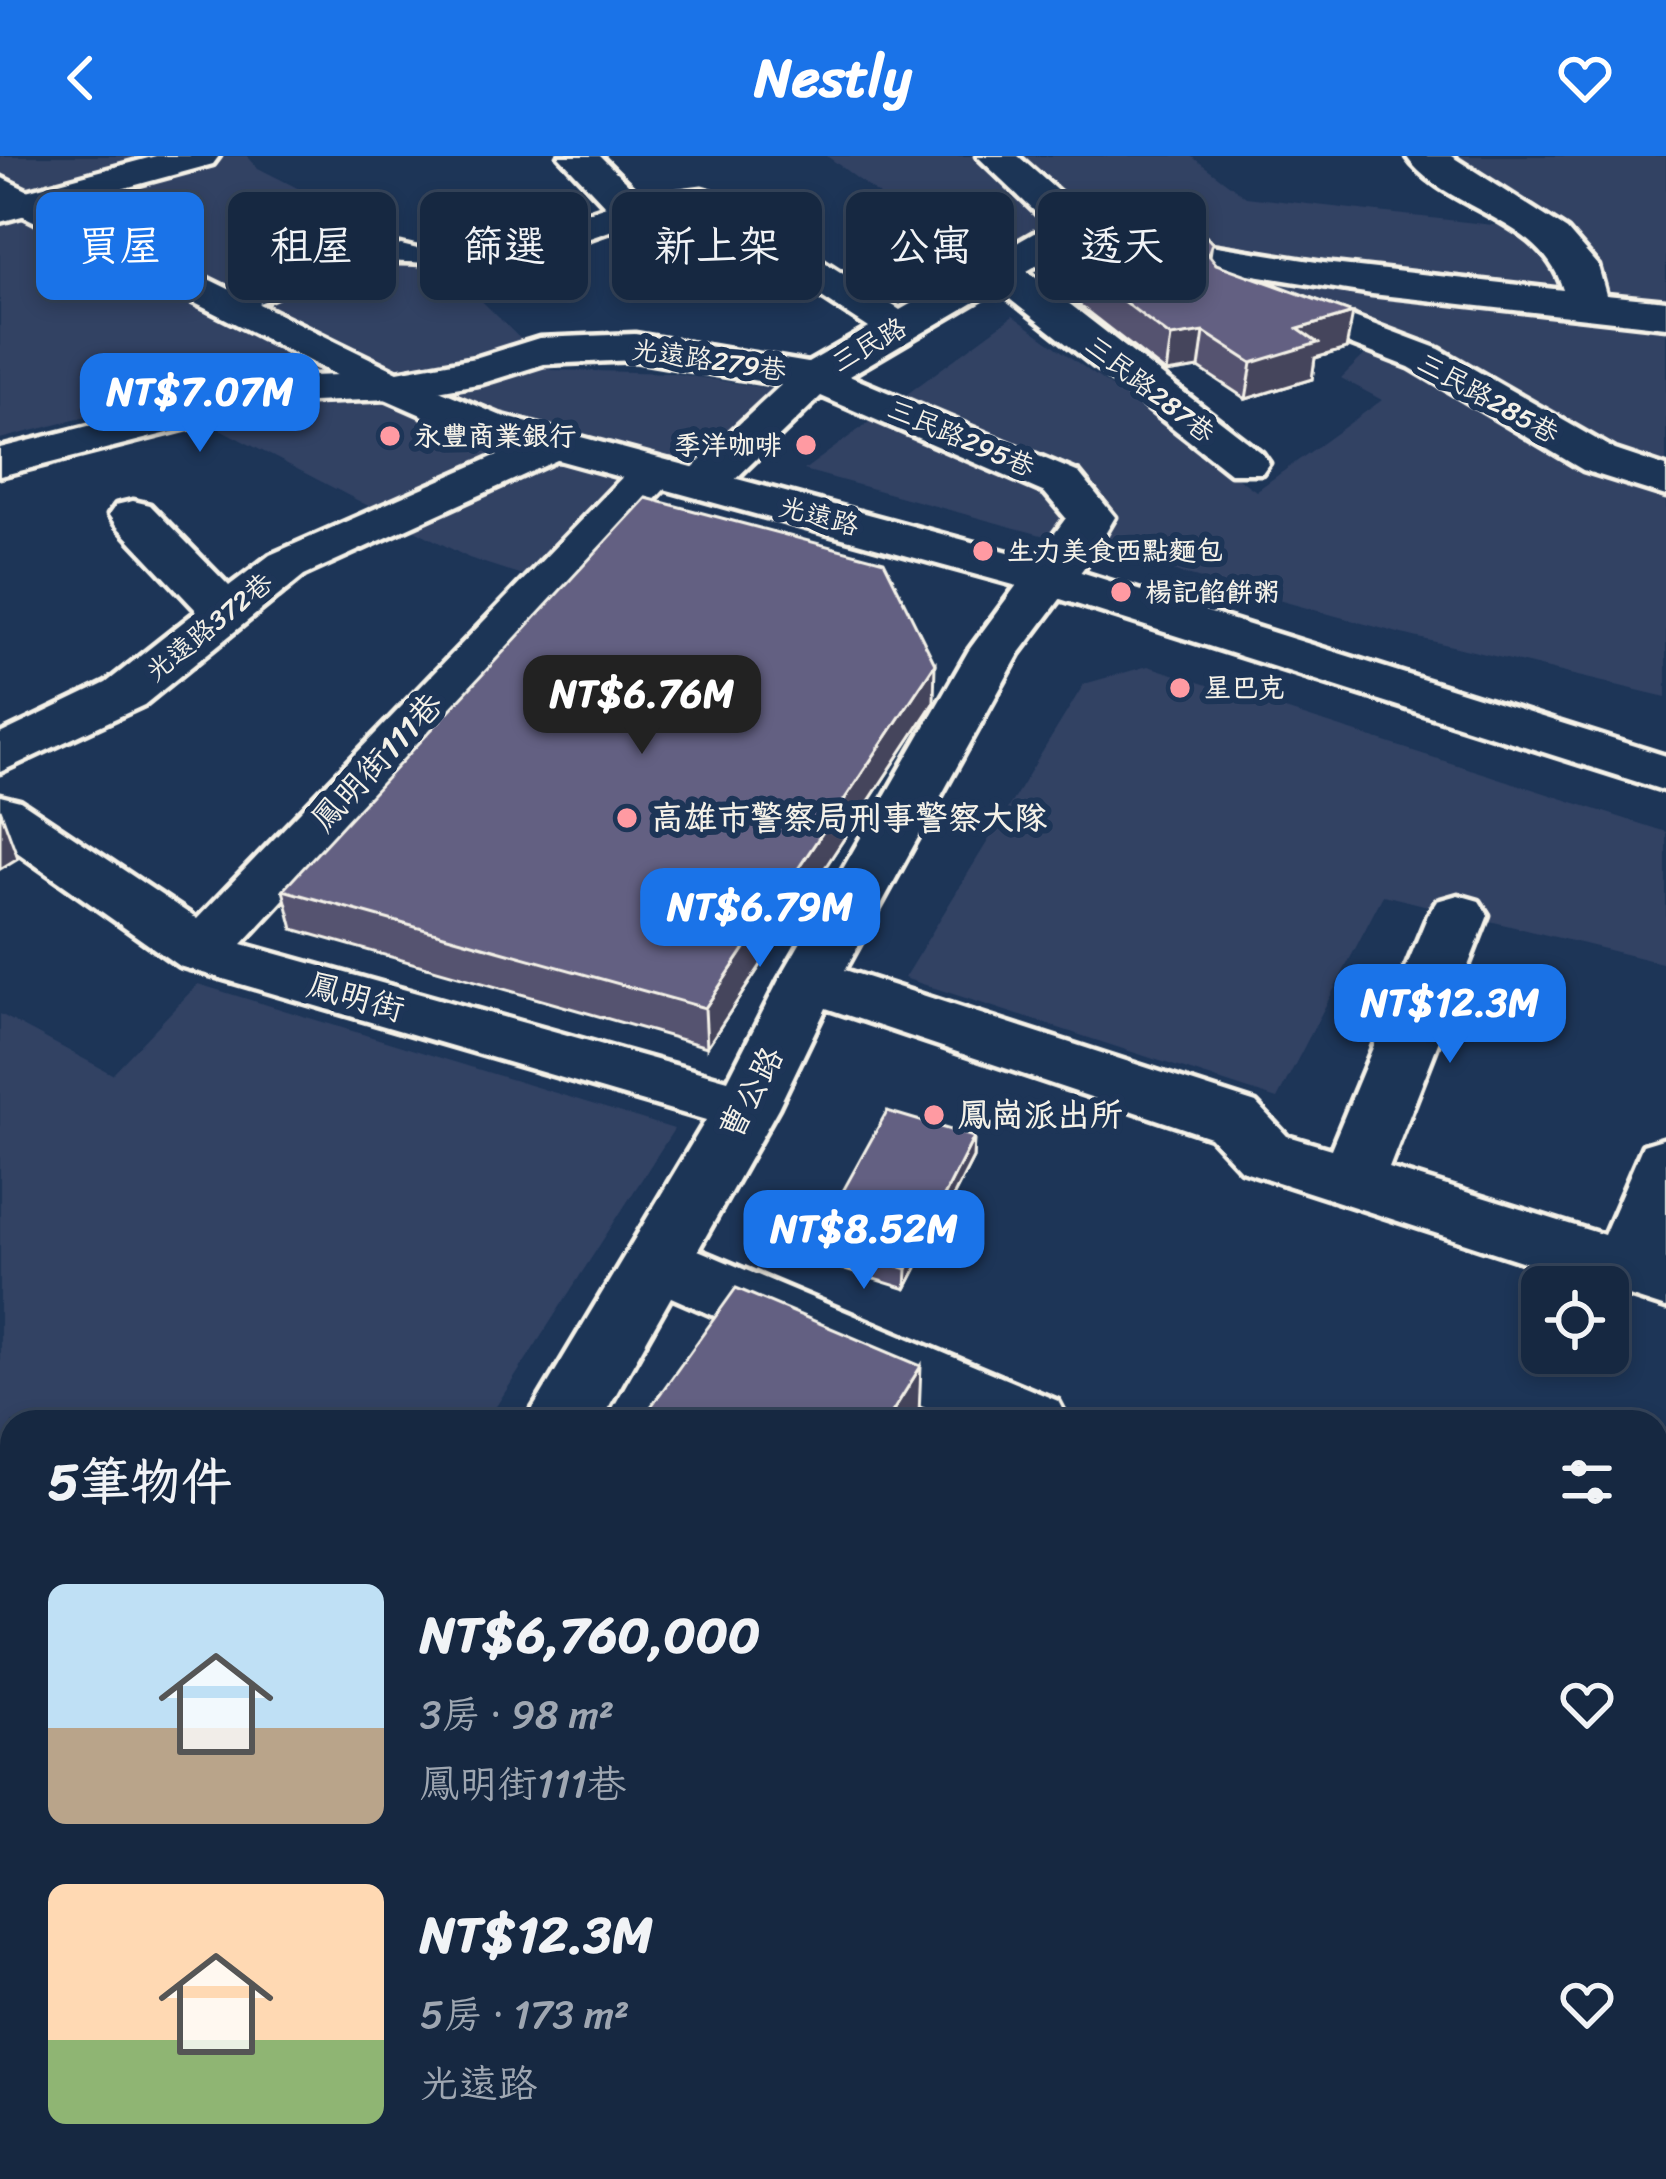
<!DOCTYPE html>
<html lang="zh-TW">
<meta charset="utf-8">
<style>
:root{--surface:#162841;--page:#1f3048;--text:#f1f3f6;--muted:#9ea6b1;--line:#35445a;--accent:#1a73e8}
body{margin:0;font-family:Sriracha,"LXGW WenKai TC",sans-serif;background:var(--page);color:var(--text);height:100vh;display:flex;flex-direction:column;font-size:45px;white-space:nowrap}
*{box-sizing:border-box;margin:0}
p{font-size:39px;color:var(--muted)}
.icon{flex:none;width:66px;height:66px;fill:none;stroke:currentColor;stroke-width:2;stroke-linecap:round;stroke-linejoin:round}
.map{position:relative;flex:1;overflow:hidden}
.panel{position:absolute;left:0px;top:1254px;width:1668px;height:771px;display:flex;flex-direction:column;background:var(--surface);border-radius:36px 36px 0 0;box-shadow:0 6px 18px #0003,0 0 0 3px var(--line)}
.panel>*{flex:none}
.banner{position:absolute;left:36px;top:36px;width:1596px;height:108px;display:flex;gap:24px}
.buttons{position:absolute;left:1521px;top:1110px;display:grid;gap:24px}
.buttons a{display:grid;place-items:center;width:108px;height:108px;border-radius:18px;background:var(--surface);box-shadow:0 6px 18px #0003,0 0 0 3px var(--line);font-size:60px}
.price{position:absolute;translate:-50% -102px;padding:0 27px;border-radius:24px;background:var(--accent);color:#fff;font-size:39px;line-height:78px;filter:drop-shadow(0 3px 6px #0008)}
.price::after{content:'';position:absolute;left:50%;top:72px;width:36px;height:27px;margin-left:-18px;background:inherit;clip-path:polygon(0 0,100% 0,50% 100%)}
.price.on{background:#222;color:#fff}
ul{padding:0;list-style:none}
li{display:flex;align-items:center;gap:36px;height:300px;padding:0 48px}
li span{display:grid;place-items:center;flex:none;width:336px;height:240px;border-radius:18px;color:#555}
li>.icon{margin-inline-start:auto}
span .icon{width:144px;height:144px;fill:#fffc;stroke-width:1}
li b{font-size:51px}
h2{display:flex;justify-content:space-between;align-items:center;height:144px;padding:0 48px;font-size:51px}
.chip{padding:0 42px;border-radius:18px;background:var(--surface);box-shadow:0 6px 18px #0003,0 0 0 3px var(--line);font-size:42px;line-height:108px}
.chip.on{background:var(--accent);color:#fff}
header{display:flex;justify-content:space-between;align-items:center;height:156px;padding:0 48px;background:var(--accent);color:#fff;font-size:54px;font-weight:800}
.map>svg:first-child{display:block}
</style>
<header><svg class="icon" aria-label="back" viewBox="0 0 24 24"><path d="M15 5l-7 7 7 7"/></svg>Nestly<svg class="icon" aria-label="heart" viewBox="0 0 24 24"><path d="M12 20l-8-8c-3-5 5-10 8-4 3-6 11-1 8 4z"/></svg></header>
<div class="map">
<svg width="1666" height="2023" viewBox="0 0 1666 2023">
<rect width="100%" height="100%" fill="#1d3557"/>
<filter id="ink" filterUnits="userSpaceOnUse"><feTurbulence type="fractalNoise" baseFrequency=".00833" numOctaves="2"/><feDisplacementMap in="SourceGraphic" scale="24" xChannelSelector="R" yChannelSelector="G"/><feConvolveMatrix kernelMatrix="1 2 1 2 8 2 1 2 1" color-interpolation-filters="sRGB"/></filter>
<g filter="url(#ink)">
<path fill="#324264" d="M 0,0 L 247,0 L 258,12 L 441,105 L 552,214 L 673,217 L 809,239 L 528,421 L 469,402 L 160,242 L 0,283 Z
M 827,0 L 1191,0 L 1246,41 L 1563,77 L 1442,0 L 1666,0 L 1666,541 L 1402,478 L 804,314 L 1013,160 L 1256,335 L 1382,244 L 1341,222 L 1392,172 L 1226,113 L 1193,77 L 1122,52 L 961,100 Z
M 1148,510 L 1666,676 L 1666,808 L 1383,739 L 1277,943 L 904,822 L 1084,528 Z
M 198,828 L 674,973 L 486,1266 L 12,1266 L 12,1770 L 0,1765 L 0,858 L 112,918 Z
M 1666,1483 L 1666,2023 L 1368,2023 L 1370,2013 L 1656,2013 L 1656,1494 Z
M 263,2013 L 514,2013 L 510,2023 L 258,2023 Z"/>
<path fill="#5a706d" stroke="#a7b0aa" stroke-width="3" d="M 1666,1285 L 1666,1457 L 1656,1469 L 1656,1295 Z
M 1120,2013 L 1335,2013 L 1332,2023 L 1127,2023 Z"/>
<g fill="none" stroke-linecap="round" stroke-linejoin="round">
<path fill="#8ea0b3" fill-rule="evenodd" d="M 1666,1350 L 1666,1373 L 1656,1378 L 1656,1355 Z"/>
<defs>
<path id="service" d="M 401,89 L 483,109 L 473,115 C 399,101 369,101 298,130 C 277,138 237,163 219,149 L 309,111 Z"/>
<path id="minor" d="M 156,0 L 219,0 L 213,8 L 0,66 L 0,42 Z
M 559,0 L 600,0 L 641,41 L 702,33 L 716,37 L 900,154 L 1034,77 L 1053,73 L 977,0 L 1018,0 L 1098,71 L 1323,107 L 1563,134 C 1543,61 1444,55 1406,0 L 1451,0 L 1567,74 L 1598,110 L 1606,139 L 1666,145 L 1666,171 L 1372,138 L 1106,95 L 1058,97 L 1027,115 L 1262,297 L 1269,307 L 1262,317 L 1230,317 L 997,133 L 849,220 L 1079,317 L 1115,361 L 1091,402 L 1019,498 L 845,814 L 1256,947 L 1287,980 L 1331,993 L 1428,759 L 1437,745 L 1458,739 L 1479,745 L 1488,759 L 1389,1012 L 1604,1079 L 1643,989 L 1666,982 L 1666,1152 L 1241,1014 L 1210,981 L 826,852 L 778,952 L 698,1094 L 1058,1245 L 1069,1266 L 958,1266 L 671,1141 L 600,1266 L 525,1266 L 706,964 L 179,810 L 0,684 L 0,640 L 20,645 L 197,763 L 638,305 L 672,305 L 678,315 L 672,325 L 242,788 L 728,924 L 779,824 L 969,494 L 1066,362 L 1045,337 L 821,240 L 720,338 L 686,338 L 679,328 L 686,318 L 781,229 L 635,204 L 544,208 L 483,227 L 392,243 L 285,247 L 0,320 L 0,292 L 285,221 L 392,217 L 475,202 L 539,182 L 635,178 L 808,207 L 869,172 L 695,58 L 638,65 L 488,118 L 458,118 L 452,109 L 458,100 L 606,50 Z
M 1269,129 L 1439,193 L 1615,294 L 1666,311 L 1666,340 L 1583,314 L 1409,211 L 1254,151 L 1248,142 L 1254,133 Z
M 552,275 L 568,279 L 575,289 L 568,299 L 304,419 L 144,549 L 0,616 L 0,578 L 106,527 L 197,455 L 116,369 L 109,359 L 116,349 L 133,345 L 150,349 L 229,430 L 270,399 Z
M 1656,1500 L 1666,1503 L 1666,1577 L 1656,1573 Z
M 0,1801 L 12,1806 L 12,1896 L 0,1891 Z
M 1666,1857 L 1666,1960 L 1656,1965 L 1656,1861 Z
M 83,2013 L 179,2013 L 175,2023 L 79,2023 Z
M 1559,2013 L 1653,2013 L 1650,2023 L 1556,2023 Z"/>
<path id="primary" d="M 0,21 L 408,221 L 499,259 L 1068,412 L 1666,600 L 1666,635 L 1032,434 L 467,279 L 376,239 L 0,48 Z"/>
</defs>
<use href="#service" stroke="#f4f1e8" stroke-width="9"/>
<use href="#minor" stroke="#f4f1e8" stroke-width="9"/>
<use href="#primary" stroke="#f4f1e8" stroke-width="9"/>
<path stroke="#f4f1e8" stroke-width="8" stroke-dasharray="12 9" stroke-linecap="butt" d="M 1656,1336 L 1666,1326"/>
<path stroke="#f4f1e8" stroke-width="9" stroke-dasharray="15 12" stroke-linecap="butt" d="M 1656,1414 L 1666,1404
M 1168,2013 L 1175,2023
M 1197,2023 L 1200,2013
M 1297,2023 L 1300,2013"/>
<use href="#service" fill="#1d3557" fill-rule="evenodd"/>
<use href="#minor" fill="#1d3557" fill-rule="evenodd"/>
<use href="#primary" fill="#1d3557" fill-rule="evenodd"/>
</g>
<path fill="#555370" stroke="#f4f1e8" stroke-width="3" d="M 1212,87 L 1210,100 L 1216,108 L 1346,193 L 1315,202 L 1312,223 L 1246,243 L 1199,212 L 1166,217 L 1052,128 L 1054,93 Z
M 934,546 L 707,891 L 293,773 L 283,734 Z
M 974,981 L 973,1002 L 906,1133 L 816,1105 L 816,1084 Z"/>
<path fill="#45445b" stroke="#f4f1e8" stroke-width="3" d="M 1353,157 L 1346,193 L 1315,202 L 1312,223 L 1246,243 L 1252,207 L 1298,173 Z
M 1204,176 L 1199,212 L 1166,217 L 1171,181 Z
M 935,508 L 934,546 L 707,891 L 705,852 Z
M 0,653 L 18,702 L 0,713 Z
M 974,981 L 973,1002 L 906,1133 L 907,1113 Z
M 921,1210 L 919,1258 L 914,1266 L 886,1266 Z"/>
<path fill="#636182" stroke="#f4f1e8" stroke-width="3" d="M 1096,65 L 1206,80 L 1212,87 L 1208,98 L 1216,108 L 1353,157 L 1298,173 L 1318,187 L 1252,207 L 1204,176 L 1171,181 L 1054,93 Z
M 646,342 L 884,405 L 935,508 L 705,852 L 283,734 Z
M 887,955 L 974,981 L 907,1113 L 816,1084 Z
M 736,1132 L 921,1210 L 886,1266 L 640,1266 Z
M 847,2013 L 967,2013 L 969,2023 L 848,2023 Z"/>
</g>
<g fill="#ff9aa2" stroke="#1d3557" stroke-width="4.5">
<circle cx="390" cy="280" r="12"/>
<circle cx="806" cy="289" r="12"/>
<circle cx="983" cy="395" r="12"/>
<circle cx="1121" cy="436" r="12"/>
<circle cx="1180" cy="532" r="12"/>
<circle cx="627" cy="662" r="12"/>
<circle cx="934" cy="959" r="12"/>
</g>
<g text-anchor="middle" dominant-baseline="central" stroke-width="12" stroke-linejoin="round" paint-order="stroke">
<g font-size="27" fill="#f4f1e8" stroke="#1d3557">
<text transform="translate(869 189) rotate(-30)">三民路</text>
<text transform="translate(709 204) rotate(8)">光遠路279巷</text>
<text transform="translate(1150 233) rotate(38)">三民路287巷</text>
<text transform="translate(1488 242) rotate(29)">三民路285巷</text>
<text transform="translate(961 282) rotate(23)">三民路295巷</text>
<text transform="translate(819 360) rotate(15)">光遠路</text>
<text transform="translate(209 471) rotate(-39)">光遠路372巷</text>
</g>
<g font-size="27" font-weight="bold" fill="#f4f1e8" stroke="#1d3557" text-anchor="start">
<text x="414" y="280">永豐商業銀行</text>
<text x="782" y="289" text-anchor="end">季洋咖啡</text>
<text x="1007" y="395">生力美食西點麵包</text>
<text x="1145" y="436">楊記餡餅粥</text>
<text x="1204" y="532">星巴克</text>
</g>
<g font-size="33" fill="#f4f1e8" stroke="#1d3557">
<text transform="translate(377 606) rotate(-47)">鳳明街111巷</text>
<text transform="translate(356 841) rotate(16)">鳳明街</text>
<text transform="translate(751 937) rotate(-62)">曹公路</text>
</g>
<g font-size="33" font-weight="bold" fill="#f4f1e8" stroke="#1d3557" text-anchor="start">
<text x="651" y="662">高雄市警察局刑事警察大隊</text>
<text x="958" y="959">鳳崗派出所</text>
</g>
</g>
</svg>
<div class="buttons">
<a><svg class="icon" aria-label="locate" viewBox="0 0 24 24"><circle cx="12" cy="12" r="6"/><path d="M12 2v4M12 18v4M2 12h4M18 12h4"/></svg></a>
</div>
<b class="price" style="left:200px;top:299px">NT$7.07M</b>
<b class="price on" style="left:642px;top:601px">NT$6.76M</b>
<b class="price" style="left:760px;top:814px">NT$6.79M</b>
<b class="price" style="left:1450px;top:910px">NT$12.3M</b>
<b class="price" style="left:864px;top:1136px">NT$8.52M</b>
<div class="banner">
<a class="chip on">買屋</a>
<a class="chip">租屋</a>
<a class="chip">篩選</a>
<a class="chip">新上架</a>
<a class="chip">公寓</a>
<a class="chip">透天</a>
</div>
<section class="panel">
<h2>5筆物件<svg class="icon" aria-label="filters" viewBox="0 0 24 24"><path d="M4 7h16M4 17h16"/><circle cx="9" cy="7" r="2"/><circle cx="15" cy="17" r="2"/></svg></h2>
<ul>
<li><span style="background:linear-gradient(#bfe0f5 60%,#b9a48a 0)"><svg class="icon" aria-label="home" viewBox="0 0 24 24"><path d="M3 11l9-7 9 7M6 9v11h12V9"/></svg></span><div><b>NT$6,760,000</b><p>3房 · 98 m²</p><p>鳳明街111巷</p></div><svg class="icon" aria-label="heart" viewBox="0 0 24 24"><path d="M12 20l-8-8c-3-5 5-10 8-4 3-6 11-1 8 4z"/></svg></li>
<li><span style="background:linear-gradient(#ffd9b3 65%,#8fb573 0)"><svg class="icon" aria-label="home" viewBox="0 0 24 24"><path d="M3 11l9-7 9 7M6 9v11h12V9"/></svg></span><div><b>NT$12.3M</b><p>5房 · 173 m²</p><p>光遠路</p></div><svg class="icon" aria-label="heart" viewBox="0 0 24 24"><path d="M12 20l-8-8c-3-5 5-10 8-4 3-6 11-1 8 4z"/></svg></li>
</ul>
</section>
</div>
